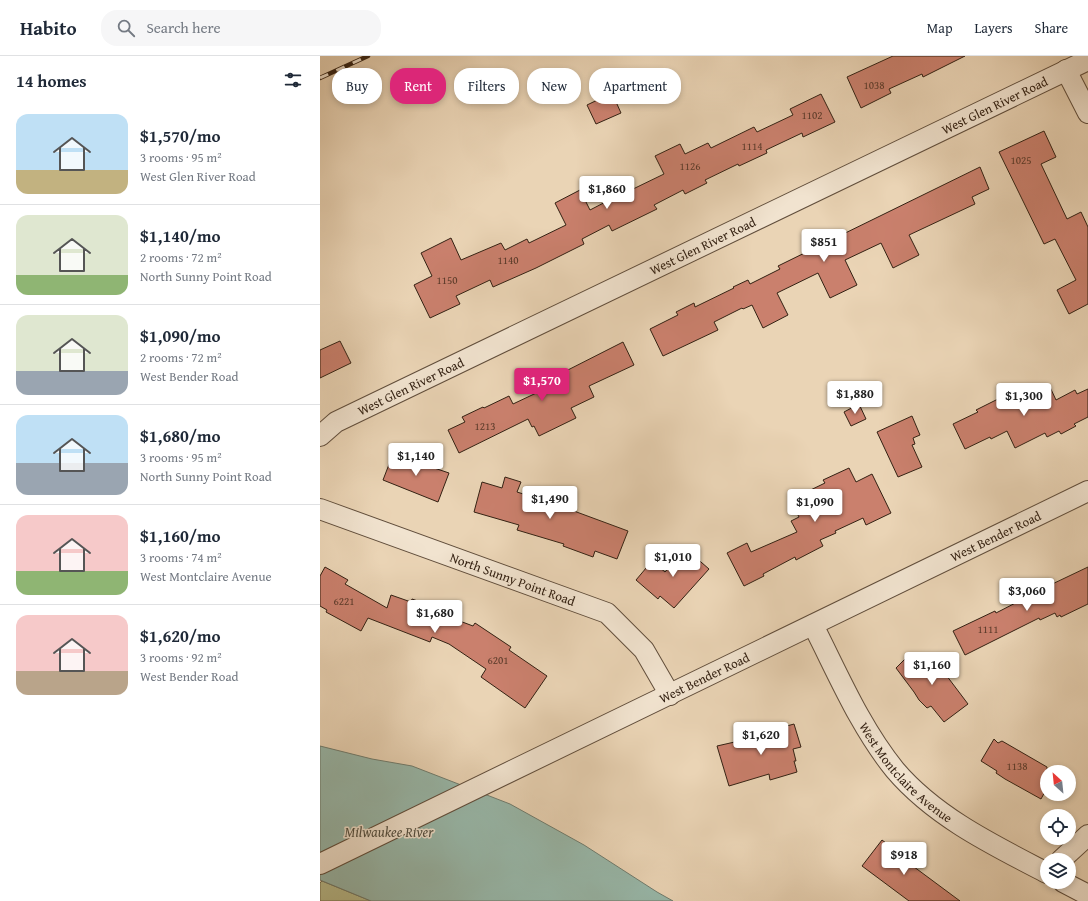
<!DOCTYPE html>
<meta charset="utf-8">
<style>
:root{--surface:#fff;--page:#f6f6f7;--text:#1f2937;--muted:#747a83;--line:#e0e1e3;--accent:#db2777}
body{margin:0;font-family:"Gentium Book Plus",serif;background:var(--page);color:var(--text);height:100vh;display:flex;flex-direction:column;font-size:15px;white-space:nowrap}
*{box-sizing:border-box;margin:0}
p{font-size:13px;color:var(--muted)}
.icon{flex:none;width:22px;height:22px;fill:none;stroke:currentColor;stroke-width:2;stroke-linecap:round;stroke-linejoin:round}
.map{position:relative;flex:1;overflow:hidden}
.side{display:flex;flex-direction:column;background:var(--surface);width:320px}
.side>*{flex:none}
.guide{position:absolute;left:12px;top:12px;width:380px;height:36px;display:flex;gap:8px}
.needle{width:26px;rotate:333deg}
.buttons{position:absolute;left:720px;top:709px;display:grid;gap:8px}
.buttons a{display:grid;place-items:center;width:36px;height:36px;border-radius:50%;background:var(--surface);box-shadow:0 2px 6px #0003;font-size:20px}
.price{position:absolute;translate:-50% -34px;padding:0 9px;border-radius:4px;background:#fff;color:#222;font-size:13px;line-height:26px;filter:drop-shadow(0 1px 2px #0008)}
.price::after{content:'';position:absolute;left:50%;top:24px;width:12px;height:9px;margin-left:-6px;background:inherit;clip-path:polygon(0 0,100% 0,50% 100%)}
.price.on{background:var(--accent);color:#fff}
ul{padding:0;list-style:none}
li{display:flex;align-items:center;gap:12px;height:100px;padding:0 16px}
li+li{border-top:1px solid var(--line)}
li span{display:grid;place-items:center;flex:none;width:112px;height:80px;border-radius:12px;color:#555}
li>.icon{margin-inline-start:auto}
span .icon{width:48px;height:48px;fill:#fffc;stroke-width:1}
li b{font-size:17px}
h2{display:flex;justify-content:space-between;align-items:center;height:48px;padding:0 16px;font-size:17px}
.tag{padding:0 14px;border-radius:16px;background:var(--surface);box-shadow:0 2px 6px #0003;font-size:14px;line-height:36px}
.tag.on{background:var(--accent);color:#fff}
header{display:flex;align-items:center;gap:24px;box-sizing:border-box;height:56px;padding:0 20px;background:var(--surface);border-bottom:1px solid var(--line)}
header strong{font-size:19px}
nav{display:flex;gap:22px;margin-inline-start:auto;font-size:14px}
.search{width:280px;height:36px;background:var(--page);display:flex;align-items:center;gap:10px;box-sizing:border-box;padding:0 14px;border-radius:16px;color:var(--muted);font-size:15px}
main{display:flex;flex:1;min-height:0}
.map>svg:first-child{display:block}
</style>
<header>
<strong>Habito</strong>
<div class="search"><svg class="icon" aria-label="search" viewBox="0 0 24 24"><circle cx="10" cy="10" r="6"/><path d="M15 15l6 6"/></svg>Search here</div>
<nav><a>Map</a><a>Layers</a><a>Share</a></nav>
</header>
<main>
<section class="side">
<h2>14 homes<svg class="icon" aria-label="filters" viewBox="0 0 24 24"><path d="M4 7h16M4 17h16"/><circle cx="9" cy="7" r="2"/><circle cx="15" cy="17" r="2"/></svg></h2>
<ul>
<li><span style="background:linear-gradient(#bfe0f5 70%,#c2b280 0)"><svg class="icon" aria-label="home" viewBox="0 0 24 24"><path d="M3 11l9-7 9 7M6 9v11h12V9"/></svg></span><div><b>$1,570/mo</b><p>3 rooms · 95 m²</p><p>West Glen River Road</p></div></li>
<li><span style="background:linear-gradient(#dfe7d0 75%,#8fb573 0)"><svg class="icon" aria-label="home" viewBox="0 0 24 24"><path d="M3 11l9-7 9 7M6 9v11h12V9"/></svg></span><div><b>$1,140/mo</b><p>2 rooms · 72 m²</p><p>North Sunny Point Road</p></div></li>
<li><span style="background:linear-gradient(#dfe7d0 70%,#9aa5b1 0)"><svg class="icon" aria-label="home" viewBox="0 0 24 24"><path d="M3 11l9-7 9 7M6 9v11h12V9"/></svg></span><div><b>$1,090/mo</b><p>2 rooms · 72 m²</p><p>West Bender Road</p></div></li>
<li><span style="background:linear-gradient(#bfe0f5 60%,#9aa5b1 0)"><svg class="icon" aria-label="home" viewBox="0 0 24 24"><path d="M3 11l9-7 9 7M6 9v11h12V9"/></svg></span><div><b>$1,680/mo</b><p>3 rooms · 95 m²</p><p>North Sunny Point Road</p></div></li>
<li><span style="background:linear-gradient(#f6c9c9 70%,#8fb573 0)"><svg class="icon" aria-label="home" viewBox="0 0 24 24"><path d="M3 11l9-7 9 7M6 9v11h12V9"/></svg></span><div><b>$1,160/mo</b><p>3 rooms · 74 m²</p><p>West Montclaire Avenue</p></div></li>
<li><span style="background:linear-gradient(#f6c9c9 70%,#b9a48a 0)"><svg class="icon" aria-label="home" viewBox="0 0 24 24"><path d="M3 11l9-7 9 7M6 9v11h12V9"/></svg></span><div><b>$1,620/mo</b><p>3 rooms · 92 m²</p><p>West Bender Road</p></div></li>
</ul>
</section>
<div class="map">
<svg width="768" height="845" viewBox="0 0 768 845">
<rect width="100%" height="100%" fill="#ead4b5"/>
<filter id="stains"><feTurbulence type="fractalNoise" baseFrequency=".005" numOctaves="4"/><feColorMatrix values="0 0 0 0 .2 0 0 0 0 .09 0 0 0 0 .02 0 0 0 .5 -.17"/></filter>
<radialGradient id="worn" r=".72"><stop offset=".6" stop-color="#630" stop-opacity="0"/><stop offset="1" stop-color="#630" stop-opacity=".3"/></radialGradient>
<path fill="#b8bc8c" stroke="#766e50" d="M 2,825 L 51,845 L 0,845 L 0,827 Z"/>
<path fill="#98b8aa" stroke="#707c6e" d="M 0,690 L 52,703 L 92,710 L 190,748 L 264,789 L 337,836 L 353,845 L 51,845 L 0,824 Z"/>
<path fill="#ca806d" stroke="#332113" d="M 573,0 L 645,0 L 603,21 L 602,18 L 569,33 L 571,37 L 541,52 L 527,21 Z
M 292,37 L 301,57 L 276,68 L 267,49 Z
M 501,38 L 515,66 L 483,81 L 482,77 L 446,94 L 447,97 L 419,110 L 418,108 L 385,124 L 387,127 L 365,138 L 363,134 L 334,149 L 337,153 L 292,175 L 289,169 L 262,183 L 264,188 L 216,212 L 173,231 L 170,224 L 136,240 L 140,248 L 110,262 L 94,229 L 112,220 L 101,197 L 131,182 L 141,204 L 181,187 L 185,194 L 207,183 L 209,187 L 246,169 L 235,147 L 260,134 L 270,154 L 297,140 L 293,132 L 307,125 L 311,134 L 344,118 L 335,100 L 360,88 L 365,98 L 388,87 L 391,92 L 434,71 L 437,76 L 473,59 L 470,53 Z
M 724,75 L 736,101 L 721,108 L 747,163 L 761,156 L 768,171 L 768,248 L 749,258 L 737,234 L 756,224 L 735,183 L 724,188 L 679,96 Z
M 660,111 L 669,133 L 652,141 L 655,148 L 589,179 L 599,199 L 573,212 L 561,187 L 525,204 L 537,229 L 510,242 L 498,217 L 457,237 L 468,259 L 443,272 L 432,249 L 423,253 L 422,252 L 394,266 L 398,274 L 343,300 L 330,273 L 358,259 L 356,256 L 374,247 L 375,251 L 414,232 L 413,231 L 428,224 L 430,228 L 460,213 L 458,210 Z
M 20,285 L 31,307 L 0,322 L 0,294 Z
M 303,286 L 314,309 L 269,330 L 274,341 L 251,352 L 256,362 L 219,380 L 214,370 L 212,371 L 208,363 L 139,397 L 128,374 L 145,366 L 142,361 L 163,351 L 164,352 L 189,340 L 193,348 L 229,331 L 227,328 L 239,322 L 238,319 Z
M 729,329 L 736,344 L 755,334 L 757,338 L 768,333 L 768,361 L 754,368 L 756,370 L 741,378 L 739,375 L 727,381 L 725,377 L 695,392 L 687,375 L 671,383 L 670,381 L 645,393 L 633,368 L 658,356 L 656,354 L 688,338 L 692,347 Z
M 539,348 L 546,363 L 531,370 L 524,356 Z
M 592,360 L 600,379 L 593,382 L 595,388 L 592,389 L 602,411 L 578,421 L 557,376 Z
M 73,398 L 129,417 L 118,446 L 63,424 Z
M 529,412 L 536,426 L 552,418 L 571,457 L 546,469 L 543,462 L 515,475 L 516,477 L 500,484 L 503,490 L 476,504 L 475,501 L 443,518 L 444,520 L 424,530 L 407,497 L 427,487 L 431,496 L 477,476 L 471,465 L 479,461 L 470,444 L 505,427 L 503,424 Z
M 185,421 L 201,426 L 197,436 L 235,448 L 308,475 L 297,503 L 275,495 L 273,501 L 243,490 L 244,488 L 197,474 L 199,469 L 154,456 L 162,426 L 182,432 Z
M 366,493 L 389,513 L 354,552 L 340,540 L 338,543 L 316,524 L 332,505 L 345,516 Z
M 5,511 L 28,524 L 25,528 L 67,552 L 71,539 L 91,546 L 92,543 L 123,554 L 121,558 L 153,570 L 155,567 L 191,591 L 189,594 L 227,620 L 205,652 L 161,621 L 166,613 L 129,588 L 112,581 L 110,586 L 48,562 L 41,575 L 6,556 L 7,554 L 0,550 L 0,520 Z
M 768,511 L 768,548 L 741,561 L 740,559 L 737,561 L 735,557 L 720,564 L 719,562 L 645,599 L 633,575 L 675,555 L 676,557 L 709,540 L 708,538 L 725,530 L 726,531 Z
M 596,597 L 603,606 L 611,599 L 648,648 L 624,666 L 611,650 L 607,652 L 599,644 L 594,636 L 576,612 L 585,603 Z
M 474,668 L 481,691 L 473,693 L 476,705 L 474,705 L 477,716 L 450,724 L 449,718 L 409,730 L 397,690 L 419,685 L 449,676 L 449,675 Z
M 674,683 L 678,687 L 682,685 L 727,711 L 727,732 L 721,743 L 685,723 L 676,717 L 677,715 L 661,705 Z
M 562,784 L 579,797 L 578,799 L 640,845 L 589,845 L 542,810 Z"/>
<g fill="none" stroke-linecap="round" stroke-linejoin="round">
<defs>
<g id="minor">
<path d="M 746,14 L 768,57"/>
<path id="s1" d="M 0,380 L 16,366 L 768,4"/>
<path id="s2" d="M 0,453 L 287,557 L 324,594 L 350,639"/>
<path id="s3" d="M 493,569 C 518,618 540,671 575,714 C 615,761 673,789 727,817"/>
<path d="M 741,804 L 768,779"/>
<path id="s4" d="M 0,808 L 768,435"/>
<path d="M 743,826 L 768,839"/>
</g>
</defs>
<use href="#minor" stroke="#614e3c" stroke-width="22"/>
<use href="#minor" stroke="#f1e3cf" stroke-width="20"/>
<defs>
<path id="rail" d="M 0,22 L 48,0"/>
</defs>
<use href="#rail" stroke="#332113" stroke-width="4.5"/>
<use href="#rail" stroke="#f1e3cf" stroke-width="3" stroke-dasharray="9" stroke-linecap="butt"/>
</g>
<g text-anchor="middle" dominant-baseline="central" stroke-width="3" stroke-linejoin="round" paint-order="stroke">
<g font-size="11" fill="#59392a">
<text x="554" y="29">1038</text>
<text x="492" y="59">1102</text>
<text x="432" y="90">1114</text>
<text x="701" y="104">1025</text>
<text x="370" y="110">1126</text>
<text x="188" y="204">1140</text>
<text x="127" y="224">1150</text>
<text x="165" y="370">1213</text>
<text x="24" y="545">6221</text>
<text x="668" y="573">1111</text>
<text x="178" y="604">6201</text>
<text x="697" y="710">1138</text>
</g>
<g font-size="13" fill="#332113" stroke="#f1e3cf">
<text stroke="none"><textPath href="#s1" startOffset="752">West Glen River Road</textPath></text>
<text stroke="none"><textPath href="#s1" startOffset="428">West Glen River Road</textPath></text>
<text stroke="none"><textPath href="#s1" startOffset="104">West Glen River Road</textPath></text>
<text stroke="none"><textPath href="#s4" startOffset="751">West Bender Road</textPath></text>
<text stroke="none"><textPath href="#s2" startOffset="205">North Sunny Point Road</textPath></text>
<text stroke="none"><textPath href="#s4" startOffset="427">West Bender Road</textPath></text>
<text stroke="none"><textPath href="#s3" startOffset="176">West Montclaire Avenue</textPath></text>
</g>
<g font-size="14" font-style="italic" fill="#514e40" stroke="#f1e3cf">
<text x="69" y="776">Milwaukee River</text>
</g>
</g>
<rect width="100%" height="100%" filter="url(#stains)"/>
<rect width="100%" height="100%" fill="url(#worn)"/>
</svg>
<div class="buttons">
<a><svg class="needle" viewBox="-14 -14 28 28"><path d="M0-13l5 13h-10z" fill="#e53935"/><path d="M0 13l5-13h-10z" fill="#747a83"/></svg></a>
<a><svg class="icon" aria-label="locate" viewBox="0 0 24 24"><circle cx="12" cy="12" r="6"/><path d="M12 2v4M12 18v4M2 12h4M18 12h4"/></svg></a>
<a><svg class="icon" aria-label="layers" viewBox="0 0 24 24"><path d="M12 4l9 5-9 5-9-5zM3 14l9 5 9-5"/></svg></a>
</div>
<b class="price" style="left:287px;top:154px">$1,860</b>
<b class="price" style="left:504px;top:207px">$851</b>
<b class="price on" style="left:222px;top:346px">$1,570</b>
<b class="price" style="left:535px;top:359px">$1,880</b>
<b class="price" style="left:704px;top:361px">$1,300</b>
<b class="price" style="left:96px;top:421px">$1,140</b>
<b class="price" style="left:230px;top:464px">$1,490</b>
<b class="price" style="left:495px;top:467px">$1,090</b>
<b class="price" style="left:353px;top:522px">$1,010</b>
<b class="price" style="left:707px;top:556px">$3,060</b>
<b class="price" style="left:115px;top:578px">$1,680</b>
<b class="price" style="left:612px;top:630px">$1,160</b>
<b class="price" style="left:441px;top:700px">$1,620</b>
<b class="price" style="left:584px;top:820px">$918</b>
<div class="guide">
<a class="tag">Buy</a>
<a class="tag on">Rent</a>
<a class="tag">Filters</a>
<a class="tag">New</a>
<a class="tag">Apartment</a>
</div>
</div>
</main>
